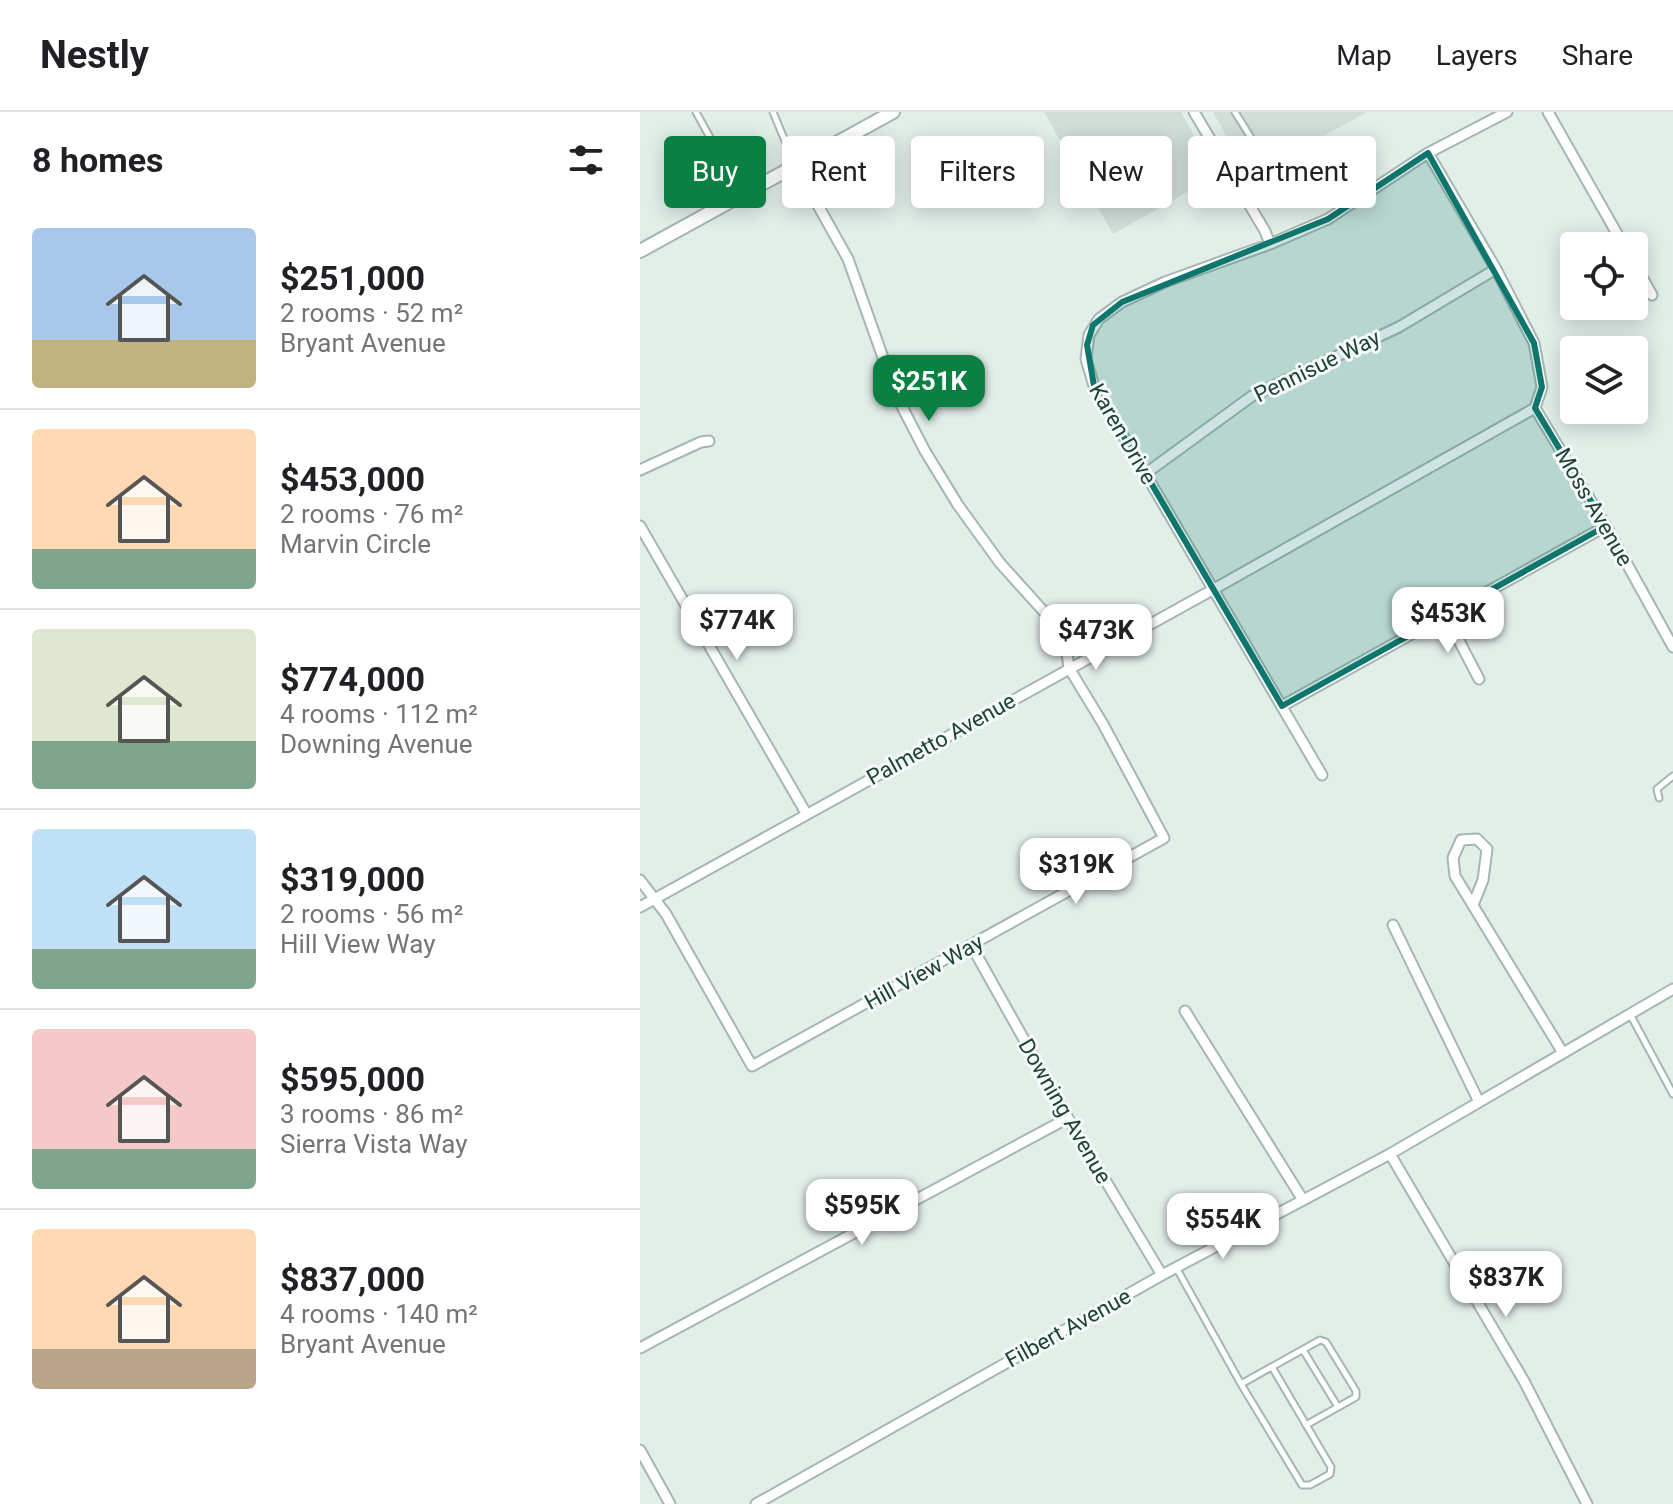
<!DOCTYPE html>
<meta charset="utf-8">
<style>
:root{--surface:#fff;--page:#f6f6f6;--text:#202124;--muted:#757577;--line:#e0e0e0;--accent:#0b8043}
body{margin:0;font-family:Roboto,sans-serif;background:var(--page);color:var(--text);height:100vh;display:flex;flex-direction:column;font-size:30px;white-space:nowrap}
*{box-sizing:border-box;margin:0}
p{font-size:26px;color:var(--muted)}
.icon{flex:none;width:44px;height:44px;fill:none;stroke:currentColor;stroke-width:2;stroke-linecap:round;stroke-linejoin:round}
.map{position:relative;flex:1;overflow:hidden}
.drawer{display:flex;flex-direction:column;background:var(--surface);width:640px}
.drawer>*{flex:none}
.top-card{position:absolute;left:24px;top:24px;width:760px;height:72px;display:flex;gap:16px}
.fabs{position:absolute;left:920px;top:120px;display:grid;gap:16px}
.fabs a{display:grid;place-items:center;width:88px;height:88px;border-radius:8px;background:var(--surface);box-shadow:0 4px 20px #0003;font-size:40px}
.price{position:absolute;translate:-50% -68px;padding:0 18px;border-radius:16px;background:#fff;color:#222;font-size:26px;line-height:52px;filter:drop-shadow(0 2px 4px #0008)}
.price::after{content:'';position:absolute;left:50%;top:48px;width:24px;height:18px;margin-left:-12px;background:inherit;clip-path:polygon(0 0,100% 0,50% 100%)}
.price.current{background:var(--accent);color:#fff}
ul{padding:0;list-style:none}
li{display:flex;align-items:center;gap:24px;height:200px;padding:0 32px}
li+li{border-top:2px solid var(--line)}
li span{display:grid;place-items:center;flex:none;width:224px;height:160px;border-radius:8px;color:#555}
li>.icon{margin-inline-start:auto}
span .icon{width:96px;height:96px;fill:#fffc;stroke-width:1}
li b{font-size:34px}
h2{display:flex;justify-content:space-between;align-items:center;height:96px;padding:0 32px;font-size:34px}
.chip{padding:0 28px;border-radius:8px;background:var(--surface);box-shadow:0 4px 20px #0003;font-size:28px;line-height:72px}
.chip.current{background:var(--accent);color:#fff}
header{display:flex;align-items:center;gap:48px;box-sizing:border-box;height:112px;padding:0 40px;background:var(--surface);border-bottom:2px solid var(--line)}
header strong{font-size:38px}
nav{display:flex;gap:44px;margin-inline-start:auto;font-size:28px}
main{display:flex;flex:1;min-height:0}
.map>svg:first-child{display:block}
</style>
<header>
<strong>Nestly</strong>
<nav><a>Map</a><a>Layers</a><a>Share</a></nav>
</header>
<main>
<section class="drawer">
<h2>8 homes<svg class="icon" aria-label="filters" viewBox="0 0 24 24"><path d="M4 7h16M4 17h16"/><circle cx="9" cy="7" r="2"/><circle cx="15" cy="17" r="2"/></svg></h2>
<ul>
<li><span style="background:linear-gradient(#a9c7e8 70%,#c2b280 0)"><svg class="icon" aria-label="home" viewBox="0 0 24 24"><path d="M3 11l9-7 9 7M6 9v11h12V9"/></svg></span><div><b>$251,000</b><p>2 rooms · 52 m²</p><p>Bryant Avenue</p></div></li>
<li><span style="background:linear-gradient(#ffd9b3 75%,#7fa58c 0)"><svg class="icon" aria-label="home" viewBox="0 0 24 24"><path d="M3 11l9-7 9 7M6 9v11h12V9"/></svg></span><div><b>$453,000</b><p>2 rooms · 76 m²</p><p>Marvin Circle</p></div></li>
<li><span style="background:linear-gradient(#dfe7d0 70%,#7fa58c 0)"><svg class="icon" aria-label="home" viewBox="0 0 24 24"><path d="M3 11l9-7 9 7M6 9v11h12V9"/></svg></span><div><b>$774,000</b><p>4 rooms · 112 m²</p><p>Downing Avenue</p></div></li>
<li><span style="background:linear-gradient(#bfe0f5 75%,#7fa58c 0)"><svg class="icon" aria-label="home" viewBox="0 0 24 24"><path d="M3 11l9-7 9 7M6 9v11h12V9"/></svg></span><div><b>$319,000</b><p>2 rooms · 56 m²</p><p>Hill View Way</p></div></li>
<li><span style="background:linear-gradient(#f6c9c9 75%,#7fa58c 0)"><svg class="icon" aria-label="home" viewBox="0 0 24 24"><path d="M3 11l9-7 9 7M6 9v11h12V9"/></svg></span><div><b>$595,000</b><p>3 rooms · 86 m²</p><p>Sierra Vista Way</p></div></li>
<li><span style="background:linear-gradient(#ffd9b3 75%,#b9a48a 0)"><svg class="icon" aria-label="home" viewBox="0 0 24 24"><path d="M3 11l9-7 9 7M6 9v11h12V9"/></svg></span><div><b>$837,000</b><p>4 rooms · 140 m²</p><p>Bryant Avenue</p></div></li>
</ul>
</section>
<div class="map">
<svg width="1033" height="1392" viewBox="0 0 1033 1392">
<rect width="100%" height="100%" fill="#e3eee9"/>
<path fill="#d1ded8" d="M 404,0 L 541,0 L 576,64 L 473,122 Z
M 573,0 L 727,0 L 609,65 Z"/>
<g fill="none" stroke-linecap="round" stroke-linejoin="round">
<defs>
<path id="service" d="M 56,0 L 101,82
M 133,0 L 155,53
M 592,63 L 613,50 L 618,37 L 595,0
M 1019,686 L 1017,677 L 1033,664
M 990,902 L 1033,982
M 537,1157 L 601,1272
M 663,1238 L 698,1295
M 632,1255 L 691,1355 L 690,1362 L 670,1373 L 662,1373 L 601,1272 L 680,1228 L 686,1230 L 716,1279 L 716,1285 L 666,1313"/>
<path id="minor" d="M 554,0 L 625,119 L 630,132
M 908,0 L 984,134
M 788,41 L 856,157 L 894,231 L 902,275 L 895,296 L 966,414 L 1033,535
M 994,151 L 1012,183
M 0,358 L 61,330 L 69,329
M 505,362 L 612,284 L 759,215 L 856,157
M 0,414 L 166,701
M 806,504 L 839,567
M 642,594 L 966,414
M 682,663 L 454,274 L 446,247 L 449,223 L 459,207 L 482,190 L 525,170 L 630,132 L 688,107 L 788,41 L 867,0
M 0,768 L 26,802 L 112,954 L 524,726 L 463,612 L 429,556 L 427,541 L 406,502 L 360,451 L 318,393 L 285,339 L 257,285 L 208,147 L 156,54
M 833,793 L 843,768 L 847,737 L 837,727 L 821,728 L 813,746 L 815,764 L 923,941
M 0,795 L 574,477 L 895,296
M 753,813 L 839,990
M 331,833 L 428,1006 L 522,1163
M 545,899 L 663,1088
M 750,1042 L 884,1269 L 947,1392
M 0,1236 L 428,1006
M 0,1338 L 30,1392
M 116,1392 L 522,1163 L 750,1042 L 1033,877"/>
<path id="tertiary" d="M 0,139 L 253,0"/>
</defs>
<use href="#service" stroke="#a5b7b1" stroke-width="9"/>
<use href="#minor" stroke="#a5b7b1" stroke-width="13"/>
<use href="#tertiary" stroke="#a5b7b1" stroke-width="16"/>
<use href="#service" stroke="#fff" stroke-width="5"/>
<use href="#minor" stroke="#fff" stroke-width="9"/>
<use href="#tertiary" stroke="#fff" stroke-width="12"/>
</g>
<path fill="#0f766e" fill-opacity="0.2" stroke="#0f766e" stroke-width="6" stroke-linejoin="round" d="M 788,41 L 894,231 L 902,275 L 895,296 L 966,414 L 642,594 L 454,274 L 447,233 L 453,213 L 482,190 L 688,107 Z"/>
<g text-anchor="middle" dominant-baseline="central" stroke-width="6" stroke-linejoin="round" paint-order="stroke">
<g font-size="22" fill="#204139" stroke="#f4faf7">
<text transform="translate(677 254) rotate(-26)">Pennisue Way</text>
<text transform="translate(483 322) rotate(60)">Karen Drive</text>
<text transform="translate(954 395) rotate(60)">Moss Avenue</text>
<text transform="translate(301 627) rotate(-29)">Palmetto Avenue</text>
<text transform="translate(284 860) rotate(-29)">Hill View Way</text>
<text transform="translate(425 999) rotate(60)">Downing Avenue</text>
<text transform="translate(428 1216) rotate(-29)">Filbert Avenue</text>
</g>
</g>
</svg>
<div class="fabs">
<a><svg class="icon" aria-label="locate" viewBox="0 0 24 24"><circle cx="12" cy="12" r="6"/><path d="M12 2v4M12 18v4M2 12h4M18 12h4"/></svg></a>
<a><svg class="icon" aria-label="layers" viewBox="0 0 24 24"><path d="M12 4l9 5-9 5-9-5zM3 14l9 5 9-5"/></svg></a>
</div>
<b class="price current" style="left:289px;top:311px">$251K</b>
<b class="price" style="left:808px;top:543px">$453K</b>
<b class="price" style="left:97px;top:550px">$774K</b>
<b class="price" style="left:456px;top:560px">$473K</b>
<b class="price" style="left:436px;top:794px">$319K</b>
<b class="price" style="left:222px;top:1135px">$595K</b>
<b class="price" style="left:583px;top:1149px">$554K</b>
<b class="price" style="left:866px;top:1207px">$837K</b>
<div class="top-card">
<a class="chip current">Buy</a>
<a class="chip">Rent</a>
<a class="chip">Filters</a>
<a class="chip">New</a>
<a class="chip">Apartment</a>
</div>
</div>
</main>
